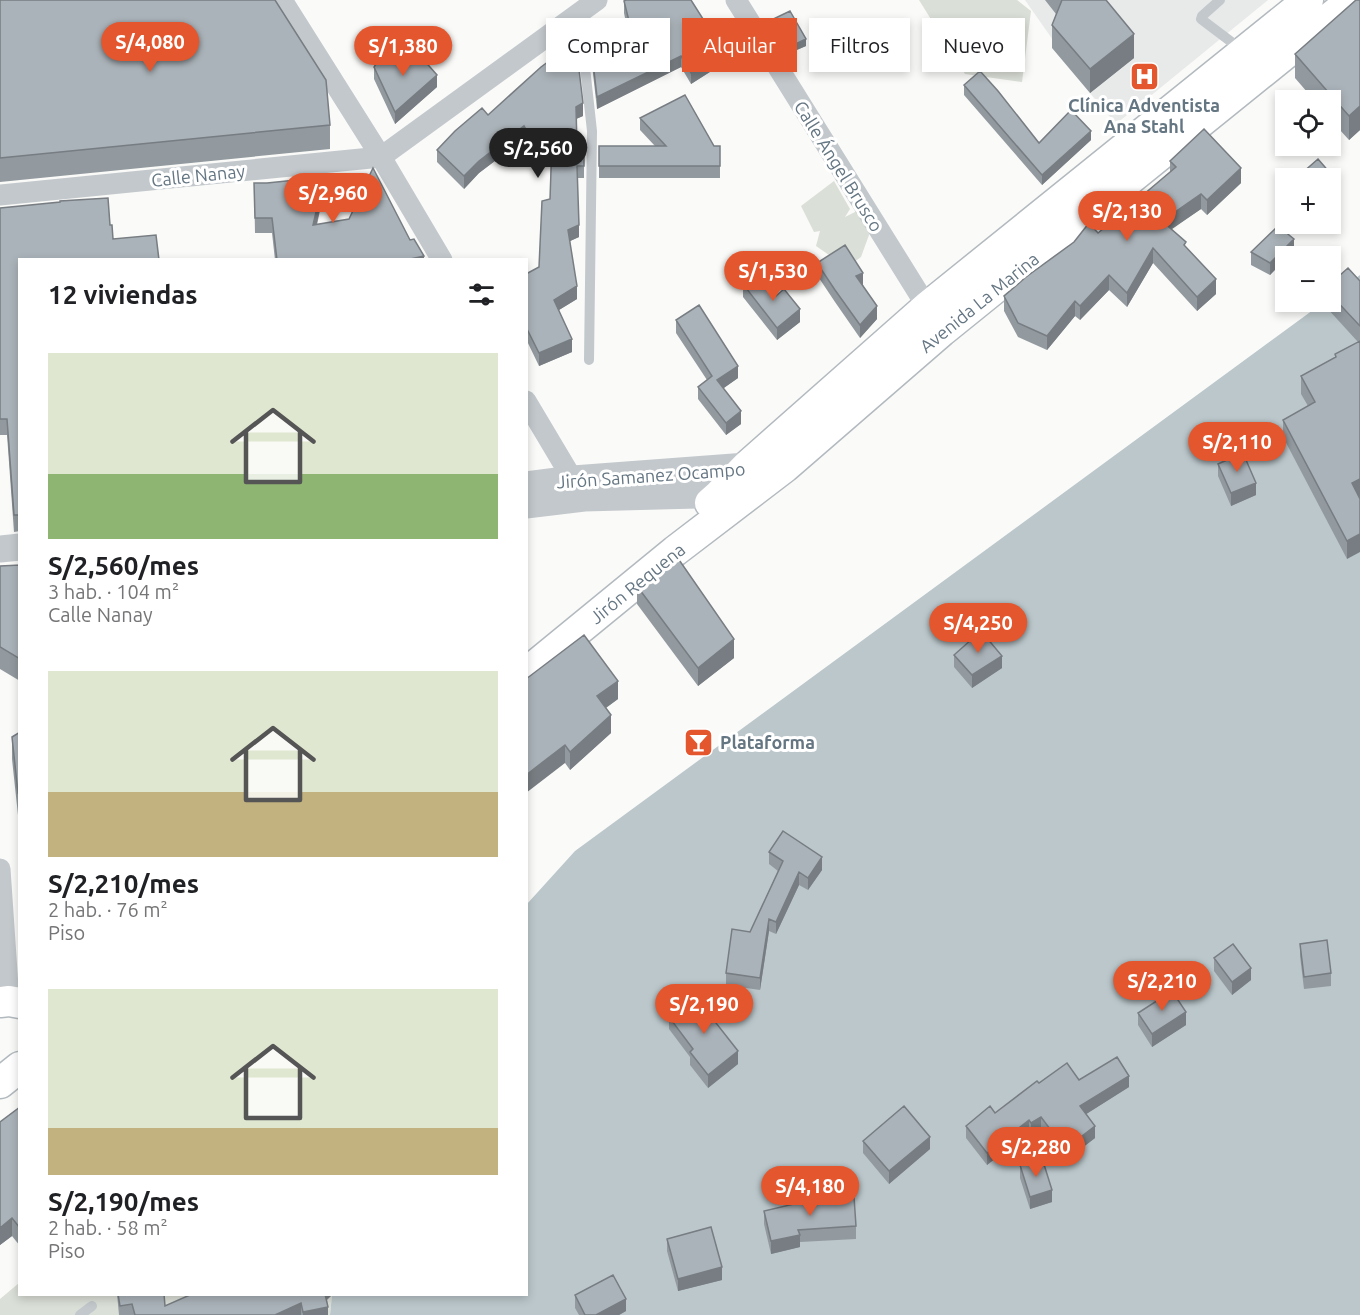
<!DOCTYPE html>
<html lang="es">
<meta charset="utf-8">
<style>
:root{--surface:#fff;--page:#f6f6f6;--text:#202124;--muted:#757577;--accent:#e4572e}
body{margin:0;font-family:Ubuntu,sans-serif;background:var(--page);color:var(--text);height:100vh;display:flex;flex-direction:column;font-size:22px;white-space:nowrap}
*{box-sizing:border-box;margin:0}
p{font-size:20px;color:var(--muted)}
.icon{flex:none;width:33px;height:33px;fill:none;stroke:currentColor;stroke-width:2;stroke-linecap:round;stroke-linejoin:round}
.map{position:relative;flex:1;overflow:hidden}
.sheet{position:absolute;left:18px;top:258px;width:510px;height:1038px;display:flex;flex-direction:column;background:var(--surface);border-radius:0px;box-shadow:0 3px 9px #0003}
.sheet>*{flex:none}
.top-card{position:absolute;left:546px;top:18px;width:570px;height:54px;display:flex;gap:12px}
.fabs{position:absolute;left:1275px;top:90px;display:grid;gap:12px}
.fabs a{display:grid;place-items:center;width:66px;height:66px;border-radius:0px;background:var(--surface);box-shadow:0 3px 9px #0003;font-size:30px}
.price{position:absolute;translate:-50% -51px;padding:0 14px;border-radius:21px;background:var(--accent);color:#fff;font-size:20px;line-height:39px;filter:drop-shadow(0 2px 3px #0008)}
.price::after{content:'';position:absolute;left:50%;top:36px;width:18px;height:14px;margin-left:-9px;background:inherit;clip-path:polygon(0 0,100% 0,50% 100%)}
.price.current{background:#222;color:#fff}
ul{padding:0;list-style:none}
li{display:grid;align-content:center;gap:12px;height:318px;padding:0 30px}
li span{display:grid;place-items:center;height:186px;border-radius:0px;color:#555}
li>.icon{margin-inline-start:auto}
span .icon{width:108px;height:108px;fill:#fffc;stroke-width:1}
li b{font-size:26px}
h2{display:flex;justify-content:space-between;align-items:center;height:72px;padding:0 30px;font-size:26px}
.tag{padding:0 21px;border-radius:0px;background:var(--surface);box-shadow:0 3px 9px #0003;font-size:21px;line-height:54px}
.tag.current{background:var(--accent);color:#fff}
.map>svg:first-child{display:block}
</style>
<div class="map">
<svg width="1360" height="1315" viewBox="0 0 1360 1315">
<rect width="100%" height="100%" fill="#fafaf8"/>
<path fill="#e8e9e9" d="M 1025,0 L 1268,0 L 1116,124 L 1090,93 Z"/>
<path fill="#dadfd7" d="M 919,0 L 1017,0 L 1031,11 L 1022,82 L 965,74 Z
M 834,181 L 850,209 L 845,217 L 857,211 L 868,222 L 869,235 L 861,257 L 850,265 L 829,255 L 816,246 L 820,231 L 814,232 L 801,206 Z
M 19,1283 L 20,1294 L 332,1295 L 330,1315 L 0,1315 L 0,1299 Z"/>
<path fill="#bbc7cb" d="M 1360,275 L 1360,1315 L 330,1315 L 332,1295 L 526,1294 L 527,904 L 575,851 L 1324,302 L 1330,302 L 1331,297 Z"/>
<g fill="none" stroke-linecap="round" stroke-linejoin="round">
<defs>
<path id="secondary" d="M 710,503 L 719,495 L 747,466 L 927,307 L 1308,0
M 526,673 L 675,551 L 785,467 L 942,331 L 1352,0
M 0,1002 L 9,1001 L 20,1003
M 0,1083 L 20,1067"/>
</defs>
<use href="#secondary" stroke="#b3babf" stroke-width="33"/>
<path stroke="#c3c8cc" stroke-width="10" d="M 1220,0 L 1202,16 L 1201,19 L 1242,50
M 579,13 L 592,131 L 589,360
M 80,1315 L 92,1306"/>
<path stroke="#c3c8cc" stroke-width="21" d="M 282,0 L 381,157 L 442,260
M 736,0 L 934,318
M 0,195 L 381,157 L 597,0
M 526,401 L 579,490
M 0,869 L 9,1001"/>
<path stroke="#c3c8cc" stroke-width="27" d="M 526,485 L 573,479 L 747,466 L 759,470
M 526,505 L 584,498 L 735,494
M 0,549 L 20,547"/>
<use href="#secondary" stroke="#fff" stroke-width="30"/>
</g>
<path fill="#929a9f" d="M 0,0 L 330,125 L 330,149 L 0,182 Z
M 1045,0 L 1106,0 L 1134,58 L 1090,93 L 1052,48 L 1052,25 L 1056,14 Z
M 1360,0 L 1360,130 L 1349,140 L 1330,119 L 1330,100 L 1314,100 L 1295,78 L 1295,54 Z
M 624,1 L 724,63 L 691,84 L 681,67 L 597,109 L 591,56 L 591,45 L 626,23 L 624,13 Z
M 769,21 L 806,46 L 785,55 L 769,27 Z
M 398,65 L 437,87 L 395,124 L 374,79 L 374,67 Z
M 964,85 L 1039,143 L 1091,140 L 1042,185 L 964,95 Z
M 488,115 L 583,116 L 576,119 L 577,146 L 584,146 L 584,178 L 577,178 L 579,237 L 570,241 L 577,299 L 559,310 L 572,352 L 539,366 L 526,339 L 526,274 L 539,267 L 550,199 L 551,156 L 538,163 L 524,139 L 479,173 L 464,189 L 437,162 L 437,150 Z
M 640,118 L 714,146 L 720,146 L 720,178 L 599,178 L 599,146 L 655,146 L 640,130 Z
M 1170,161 L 1241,183 L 1207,215 L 1201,209 L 1171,229 L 1186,248 L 1216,294 L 1197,311 L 1153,263 L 1127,307 L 1109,290 L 1080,320 L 1075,316 L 1047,350 L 1018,337 L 1004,311 L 1004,296 L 1098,233 L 1170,172 Z
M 254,183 L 324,191 L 317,225 L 410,240 L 424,260 L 275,260 L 272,233 L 255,233 Z
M 108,198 L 20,260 L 20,531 L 14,532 L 7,435 L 0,435 L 0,208 Z
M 1294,251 L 1288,256 L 1286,256 L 1270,275 L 1251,265 L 1251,252 Z
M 817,263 L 863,285 L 877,319 L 860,338 L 835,302 L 817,275 Z
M 1360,281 L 1360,497 L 1347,559 L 1283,437 L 1283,420 L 1308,406 L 1301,394 L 1301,376 L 1335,357 L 1335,354 L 1358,342 L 1326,307 L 1326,302 L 1330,302 L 1330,284 Z
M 743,284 L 776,296 L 800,322 L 777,340 L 743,297 Z
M 676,320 L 738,378 L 723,388 L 741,424 L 726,435 L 698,399 L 698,387 L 707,380 L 676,333 Z
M 1218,464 L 1256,495 L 1231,506 L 1218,476 Z
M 20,565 L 20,681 L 0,669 L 0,566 Z
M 637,586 L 734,658 L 698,686 L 637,604 Z
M 954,655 L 1002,668 L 972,688 L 954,667 Z
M 526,679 L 618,699 L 606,708 L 611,733 L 570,770 L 565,763 Z
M 20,732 L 18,815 L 12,759 L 12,737 Z
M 769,852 L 822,870 L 808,890 L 799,885 L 776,934 L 769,931 L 760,990 L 726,985 L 726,973 L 750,932 L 778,871 L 769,864 Z
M 1300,944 L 1331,973 L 1331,986 L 1304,989 L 1300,956 Z
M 1214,958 L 1251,980 L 1232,995 L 1214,971 Z
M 1138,1013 L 1186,1025 L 1152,1047 L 1138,1025 Z
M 669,1017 L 719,1027 L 738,1064 L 708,1088 L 690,1065 L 690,1057 L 669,1029 Z
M 1079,1080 L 1129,1087 L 1086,1114 L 1095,1138 L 1065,1161 L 1041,1128 L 1031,1135 L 1029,1132 L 987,1165 L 966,1138 L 966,1126 L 995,1113 L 1039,1083 Z
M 20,1107 L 20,1246 L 12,1236 L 0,1245 L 0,1122 Z
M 863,1141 L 930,1149 L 889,1184 L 863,1153 Z
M 1020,1165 L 1052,1202 L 1030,1209 L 1020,1178 Z
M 764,1211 L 856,1226 L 856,1239 L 800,1242 L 800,1247 L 771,1254 L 764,1224 Z
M 667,1239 L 722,1280 L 678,1291 L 667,1251 Z
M 117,1294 L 164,1294 L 165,1306 L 333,1294 L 327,1300 L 328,1315 L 119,1315 Z
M 575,1295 L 626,1311 L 619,1315 L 579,1315 L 575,1308 Z"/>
<path fill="#777d82" d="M 1134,34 L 1134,58 L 1090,93 L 1090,69 Z
M 806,39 L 806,46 L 785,55 L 785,49 Z
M 724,52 L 724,63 L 691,84 L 691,73 Z
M 681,56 L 681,67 L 597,109 L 597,97 Z
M 437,75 L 437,87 L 395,124 L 395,112 Z
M 583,103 L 583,116 L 576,119 L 576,107 Z
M 1360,106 L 1360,130 L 1349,140 L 1349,116 Z
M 524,126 L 524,139 L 479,173 L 464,189 L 464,176 L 479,161 Z
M 1091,131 L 1091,140 L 1042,185 L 1042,175 Z
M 552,143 L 552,156 L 538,163 L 538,151 Z
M 1241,168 L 1241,183 L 1207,215 L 1207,200 Z
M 324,177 L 324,191 L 313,240 L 313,225 Z
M 1201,194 L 1201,209 L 1162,236 L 1162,221 Z
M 579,225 L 579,237 L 568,242 L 568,230 Z
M 1294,239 L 1294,251 L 1288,256 L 1286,256 L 1286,259 L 1270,275 L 1270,263 Z
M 1153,248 L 1153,263 L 1127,307 L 1127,293 Z
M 424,256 L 424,260 L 406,260 Z
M 863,273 L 863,285 L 856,289 L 856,276 Z
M 1109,275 L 1109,290 L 1080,320 L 1080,306 Z
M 1216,279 L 1216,294 L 1197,311 L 1197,297 Z
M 577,286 L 577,299 L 554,313 L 554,300 Z
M 1075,301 L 1075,316 L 1047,350 L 1047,336 Z
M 877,306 L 877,319 L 860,338 L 860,325 Z
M 800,309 L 800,322 L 777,340 L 777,328 Z
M 572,339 L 572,352 L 539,366 L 539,353 Z
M 738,366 L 738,378 L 717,393 L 717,380 Z
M 741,411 L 741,424 L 726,435 L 726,423 Z
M 1360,479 L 1360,497 L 1352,501 L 1352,483 Z
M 1256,483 L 1256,495 L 1231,506 L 1231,493 Z
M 1360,534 L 1360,552 L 1347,559 L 1347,541 Z
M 734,639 L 734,658 L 698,686 L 698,668 Z
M 1002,656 L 1002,668 L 972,688 L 972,675 Z
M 618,681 L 618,699 L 597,714 L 597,696 Z
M 611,715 L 611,733 L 570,770 L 570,752 Z
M 565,745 L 565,763 L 526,793 L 526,775 Z
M 20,792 L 20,815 L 18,815 L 18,793 Z
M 822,857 L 822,870 L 808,890 L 808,878 Z
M 799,872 L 799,885 L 776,934 L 776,922 Z
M 769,919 L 769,931 L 760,990 L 760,978 Z
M 1251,968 L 1251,980 L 1232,995 L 1232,982 Z
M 1186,1012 L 1186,1025 L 1152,1047 L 1152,1034 Z
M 738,1051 L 738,1064 L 708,1088 L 708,1075 Z
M 1129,1076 L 1129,1087 L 1080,1118 L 1080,1106 Z
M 1041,1117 L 1041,1128 L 1031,1135 L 1031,1123 Z
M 1029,1120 L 1029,1132 L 987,1165 L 987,1153 Z
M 1095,1126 L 1095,1138 L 1065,1161 L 1065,1149 Z
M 930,1137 L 930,1149 L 889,1184 L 889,1171 Z
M 1052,1190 L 1052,1202 L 1030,1209 L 1030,1197 Z
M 12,1218 L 12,1236 L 0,1245 L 0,1228 Z
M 800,1235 L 800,1247 L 771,1254 L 771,1241 Z
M 722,1267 L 722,1280 L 678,1291 L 678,1279 Z
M 324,1294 L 333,1294 L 324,1302 Z
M 626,1299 L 626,1311 L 619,1315 L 596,1315 Z
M 301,1303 L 301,1315 L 275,1315 Z
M 328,1307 L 328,1315 L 303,1315 L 303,1312 Z"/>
<path fill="#aab3b9" stroke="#777d82" stroke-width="1.5" d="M 0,0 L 275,0 L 326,80 L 330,125 L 0,158 Z
M 626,0 L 691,0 L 724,52 L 691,73 L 681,56 L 597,97 L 591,45 L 629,21 L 624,1 Z
M 1062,0 L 1106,0 L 1134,34 L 1090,69 L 1052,25 Z
M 1356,0 L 1360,0 L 1360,106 L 1349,116 L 1295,54 Z
M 790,11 L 806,39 L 785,49 L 769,21 Z
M 385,50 L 398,65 L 415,50 L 437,75 L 395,112 L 374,67 Z
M 564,50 L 577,53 L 583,103 L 576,107 L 577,146 L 584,146 L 584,166 L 577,166 L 579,225 L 568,230 L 577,286 L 554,300 L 572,339 L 539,353 L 526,327 L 526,274 L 539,267 L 542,201 L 550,199 L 552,143 L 538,151 L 524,126 L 479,161 L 464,176 L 437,150 L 455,131 L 482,108 L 488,115 L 541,67 Z
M 980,71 L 998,91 L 1039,143 L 1071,110 L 1091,131 L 1042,175 L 964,85 Z
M 685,95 L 714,146 L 720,146 L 720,166 L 599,166 L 599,146 L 666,146 L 640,118 Z
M 1204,129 L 1241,168 L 1207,200 L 1201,194 L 1162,221 L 1186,242 L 1184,245 L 1216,279 L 1197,297 L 1153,248 L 1127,293 L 1109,275 L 1080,306 L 1075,301 L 1047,336 L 1018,323 L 1004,296 L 1026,277 L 1074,242 L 1089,223 L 1098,233 L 1176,167 L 1170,161 Z
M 1318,159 L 1331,174 L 1325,178 L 1307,178 L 1302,173 Z
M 373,168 L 410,240 L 414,239 L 424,256 L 406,260 L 277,260 L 272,218 L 255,218 L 254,183 L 267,183 L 324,177 L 313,225 L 349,219 Z
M 108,198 L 110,225 L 112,225 L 113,239 L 156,235 L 159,260 L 20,260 L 20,515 L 14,515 L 7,419 L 0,419 L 0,208 L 60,202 L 60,201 Z
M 1278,226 L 1294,239 L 1270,263 L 1251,252 Z
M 845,245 L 863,273 L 856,276 L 877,306 L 860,325 L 835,290 L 817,263 Z
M 1348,268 L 1360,281 L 1360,326 L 1330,294 L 1330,284 Z
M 762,279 L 776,296 L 784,289 L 800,309 L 777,328 L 743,284 Z
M 699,305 L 738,366 L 717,380 L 741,411 L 726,423 L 698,387 L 712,376 L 676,320 Z
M 1360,341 L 1360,479 L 1352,483 L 1360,499 L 1360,534 L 1347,541 L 1283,420 L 1315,402 L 1301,376 L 1336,357 L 1335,354 Z
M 1243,453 L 1256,483 L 1231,493 L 1218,464 Z
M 675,554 L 734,639 L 698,668 L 637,586 Z
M 20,565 L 20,659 L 0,647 L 0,566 Z
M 981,631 L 1002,656 L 972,675 L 954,655 Z
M 584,635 L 618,681 L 597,696 L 611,715 L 570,752 L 565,745 L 526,775 L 526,679 Z
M 20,732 L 20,792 L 18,793 L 12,737 Z
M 783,831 L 822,857 L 808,878 L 799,872 L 776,922 L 769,919 L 760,978 L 726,973 L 732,929 L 750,932 L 783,861 L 769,852 Z
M 1327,940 L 1331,973 L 1304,977 L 1300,944 Z
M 1233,944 L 1251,968 L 1232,982 L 1214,958 Z
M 1172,991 L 1186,1012 L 1152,1034 L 1138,1013 Z
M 699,995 L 719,1021 L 716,1023 L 738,1051 L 708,1075 L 690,1052 L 693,1049 L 669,1017 Z
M 1117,1057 L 1129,1076 L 1080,1106 L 1095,1126 L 1065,1149 L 1041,1117 L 1031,1123 L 1029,1120 L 987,1153 L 966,1126 L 990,1106 L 995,1113 L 1037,1081 L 1039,1083 L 1067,1063 L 1079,1080 Z
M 904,1106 L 930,1137 L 889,1171 L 863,1141 Z
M 20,1107 L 20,1228 L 12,1218 L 0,1228 L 0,1122 Z
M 1042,1158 L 1052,1190 L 1030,1197 L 1020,1165 Z
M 854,1197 L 856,1226 L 798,1230 L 800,1235 L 771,1241 L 764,1211 L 815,1199 Z
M 711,1227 L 722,1267 L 678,1279 L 667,1239 Z
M 613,1275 L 626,1299 L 596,1315 L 585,1315 L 575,1295 Z
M 118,1294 L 164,1294 L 165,1306 L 192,1294 L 325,1294 L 328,1307 L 303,1312 L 301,1303 L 275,1315 L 135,1315 L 132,1304 L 120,1306 Z"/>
<defs>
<symbol id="hospital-square" viewBox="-11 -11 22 22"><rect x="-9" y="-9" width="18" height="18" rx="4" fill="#e4572e" stroke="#fff"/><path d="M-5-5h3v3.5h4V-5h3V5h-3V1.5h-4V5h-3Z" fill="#fff"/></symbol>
<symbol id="bar-square" viewBox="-11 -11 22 22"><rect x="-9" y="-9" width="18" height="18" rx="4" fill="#e4572e" stroke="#fff"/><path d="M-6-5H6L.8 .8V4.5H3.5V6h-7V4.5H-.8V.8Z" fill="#fff"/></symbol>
</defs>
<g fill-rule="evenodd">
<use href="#hospital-square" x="1128" y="60" width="33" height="33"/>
<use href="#bar-square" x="682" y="726" width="33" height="33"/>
</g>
<g text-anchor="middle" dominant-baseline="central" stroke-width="6" stroke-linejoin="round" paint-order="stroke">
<g font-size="18" font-weight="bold" fill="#657683" stroke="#fff">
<text x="1144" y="105">Clínica Adventista<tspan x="1144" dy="21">Ana Stahl</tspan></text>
<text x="720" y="742" text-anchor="start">Plataforma</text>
</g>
<g font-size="18" fill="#657683" stroke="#fff">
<text transform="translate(839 166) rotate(58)">Calle Ángel Brusco</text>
<text transform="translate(198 175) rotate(-6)">Calle Nanay</text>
<text transform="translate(979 302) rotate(-39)">Avenida La Marina</text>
<text transform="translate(651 475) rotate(-4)">Jirón Samanez Ocampo</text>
<text transform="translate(637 583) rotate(-39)">Jirón Requena</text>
</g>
</g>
</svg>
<div class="fabs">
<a><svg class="icon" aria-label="locate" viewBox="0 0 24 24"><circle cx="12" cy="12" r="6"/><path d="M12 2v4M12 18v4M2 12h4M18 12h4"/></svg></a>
<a>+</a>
<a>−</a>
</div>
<b class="price" style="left:150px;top:73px">S/4,080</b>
<b class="price" style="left:403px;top:77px">S/1,380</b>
<b class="price current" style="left:538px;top:179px">S/2,560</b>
<b class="price" style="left:333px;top:224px">S/2,960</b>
<b class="price" style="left:1127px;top:242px">S/2,130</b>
<b class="price" style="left:773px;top:302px">S/1,530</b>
<b class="price" style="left:1237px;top:473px">S/2,110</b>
<b class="price" style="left:978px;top:654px">S/4,250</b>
<b class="price" style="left:1162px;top:1012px">S/2,210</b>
<b class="price" style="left:704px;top:1035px">S/2,190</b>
<b class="price" style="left:1036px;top:1178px">S/2,280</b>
<b class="price" style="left:810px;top:1217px">S/4,180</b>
<div class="top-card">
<a class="tag">Comprar</a>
<a class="tag current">Alquilar</a>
<a class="tag">Filtros</a>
<a class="tag">Nuevo</a>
</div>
<section class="sheet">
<h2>12 viviendas<svg class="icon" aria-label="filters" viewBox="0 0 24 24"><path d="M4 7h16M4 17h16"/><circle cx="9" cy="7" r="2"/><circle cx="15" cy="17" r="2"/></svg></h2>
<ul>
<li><span style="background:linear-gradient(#dfe7d0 65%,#8fb573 0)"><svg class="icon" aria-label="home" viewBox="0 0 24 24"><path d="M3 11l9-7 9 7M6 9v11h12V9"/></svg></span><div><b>S/2,560/mes</b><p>3 hab. · 104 m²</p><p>Calle Nanay</p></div></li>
<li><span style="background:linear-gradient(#dfe7d0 65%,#c2b280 0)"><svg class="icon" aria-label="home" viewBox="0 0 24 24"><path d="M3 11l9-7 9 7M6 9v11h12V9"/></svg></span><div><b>S/2,210/mes</b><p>2 hab. · 76 m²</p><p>Piso</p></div></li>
<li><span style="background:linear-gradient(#dfe7d0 75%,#c2b280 0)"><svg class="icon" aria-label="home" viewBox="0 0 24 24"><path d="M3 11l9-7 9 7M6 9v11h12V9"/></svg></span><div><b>S/2,190/mes</b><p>2 hab. · 58 m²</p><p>Piso</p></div></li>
</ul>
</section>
</div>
